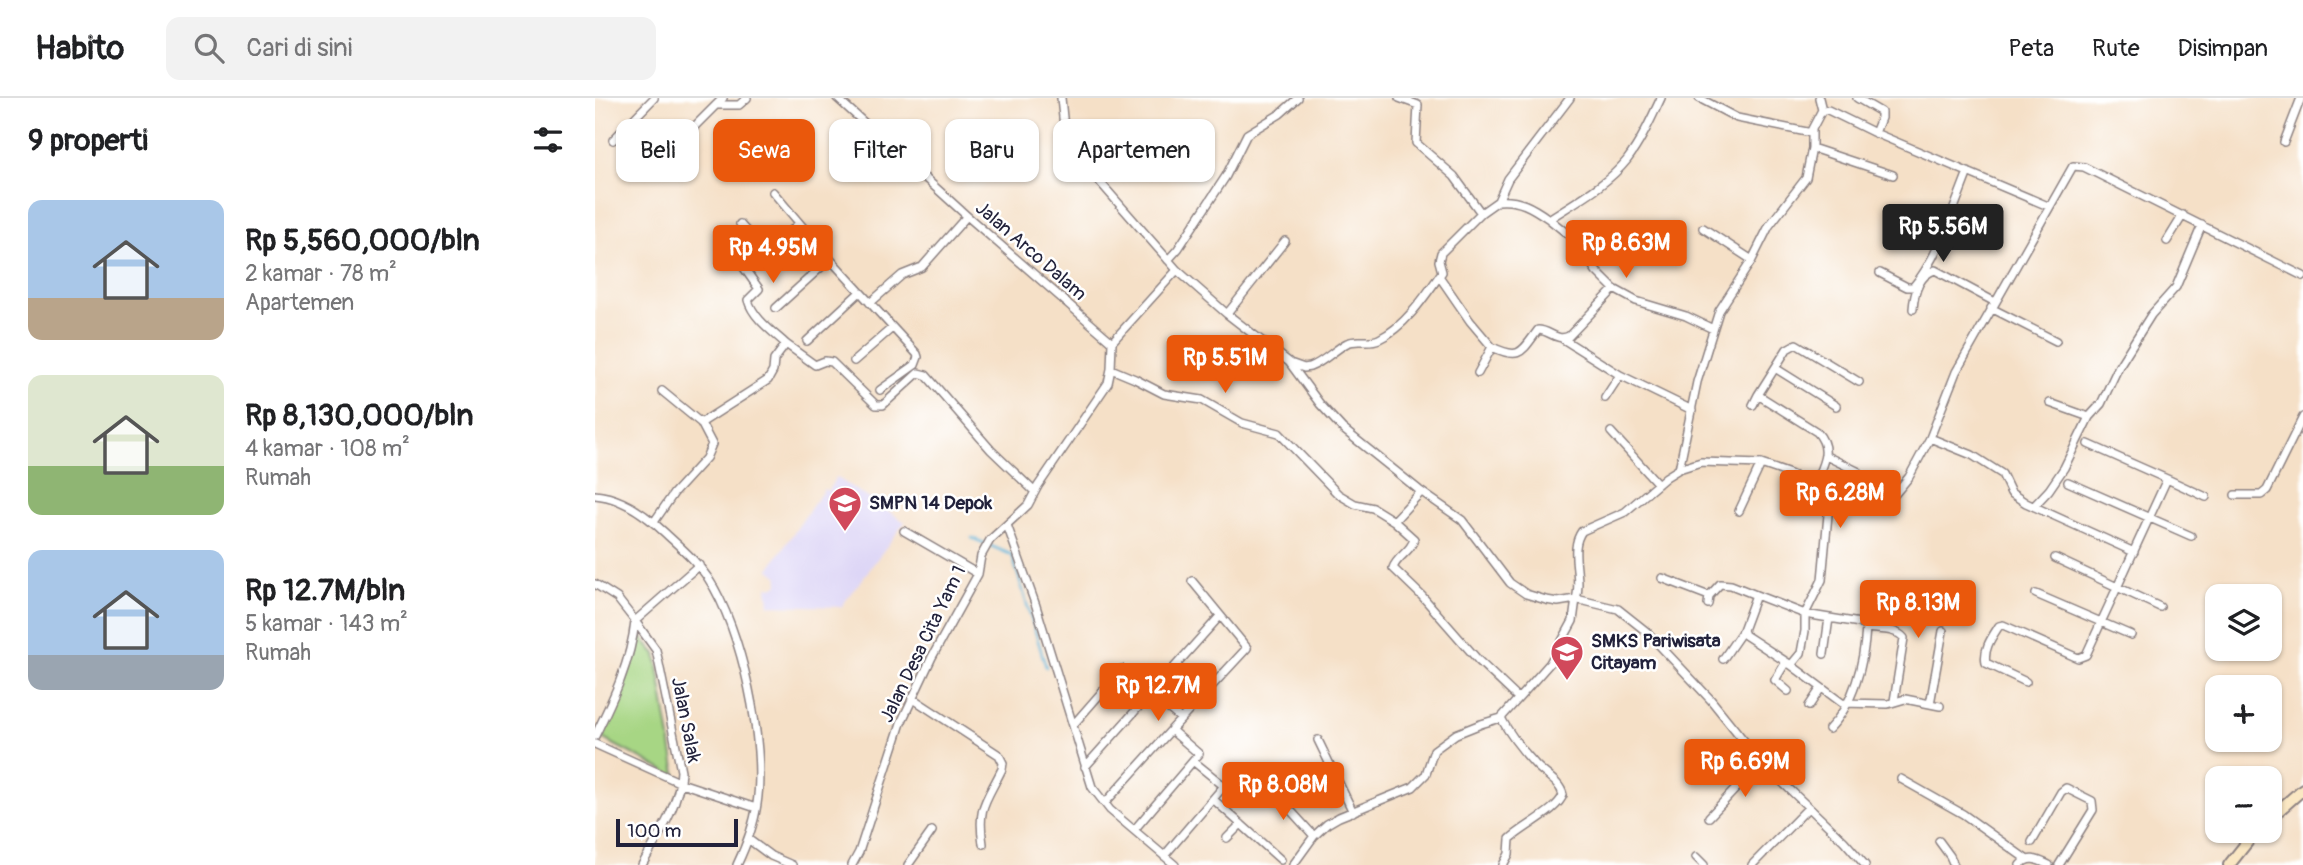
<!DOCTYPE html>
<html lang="id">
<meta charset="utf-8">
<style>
:root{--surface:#fff;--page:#f2f2f2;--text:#202124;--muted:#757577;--line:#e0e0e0;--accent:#ea580c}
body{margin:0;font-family:Pangolin,sans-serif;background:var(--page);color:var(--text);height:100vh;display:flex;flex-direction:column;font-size:26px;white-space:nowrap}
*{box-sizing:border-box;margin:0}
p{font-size:23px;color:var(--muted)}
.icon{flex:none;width:38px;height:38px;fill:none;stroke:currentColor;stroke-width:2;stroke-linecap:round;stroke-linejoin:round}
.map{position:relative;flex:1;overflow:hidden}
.details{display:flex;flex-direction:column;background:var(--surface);width:595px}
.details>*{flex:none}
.hud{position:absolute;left:21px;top:21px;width:665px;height:63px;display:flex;gap:14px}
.buttons{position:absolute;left:1610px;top:486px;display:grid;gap:14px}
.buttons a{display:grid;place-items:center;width:77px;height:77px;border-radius:14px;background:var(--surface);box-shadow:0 2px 5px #0004;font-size:35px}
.scale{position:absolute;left:21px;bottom:18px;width:122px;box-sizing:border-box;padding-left:7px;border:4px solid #22223b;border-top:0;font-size:19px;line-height:24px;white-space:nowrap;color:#22223b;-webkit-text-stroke:5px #fff;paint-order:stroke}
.price{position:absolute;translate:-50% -60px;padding:0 16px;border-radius:7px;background:var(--accent);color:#fff;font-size:23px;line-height:46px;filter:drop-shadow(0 2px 4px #0008)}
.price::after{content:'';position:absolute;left:50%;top:42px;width:21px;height:16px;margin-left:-10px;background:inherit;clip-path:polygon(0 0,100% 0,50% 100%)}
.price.on{background:#222;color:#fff}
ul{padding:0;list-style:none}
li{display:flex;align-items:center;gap:21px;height:175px;padding:0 28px}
li span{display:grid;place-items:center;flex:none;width:196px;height:140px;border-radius:14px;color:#555}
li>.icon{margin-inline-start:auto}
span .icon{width:84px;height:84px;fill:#fffc;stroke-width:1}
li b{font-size:30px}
h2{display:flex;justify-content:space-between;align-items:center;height:84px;padding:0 28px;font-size:30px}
.chip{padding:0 24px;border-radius:14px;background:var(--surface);box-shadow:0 2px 5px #0004;font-size:24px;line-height:63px}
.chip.on{background:var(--accent);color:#fff}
header{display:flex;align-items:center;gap:42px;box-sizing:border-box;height:98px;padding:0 35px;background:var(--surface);border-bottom:2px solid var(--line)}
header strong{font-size:33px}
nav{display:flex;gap:38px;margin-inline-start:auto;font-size:24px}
.search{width:490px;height:63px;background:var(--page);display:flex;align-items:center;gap:18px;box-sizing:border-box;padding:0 24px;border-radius:14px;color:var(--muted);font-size:26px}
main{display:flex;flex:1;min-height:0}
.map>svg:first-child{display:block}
</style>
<header>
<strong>Habito</strong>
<div class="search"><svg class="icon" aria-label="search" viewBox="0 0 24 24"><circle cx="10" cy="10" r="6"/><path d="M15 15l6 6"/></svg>Cari di sini</div>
<nav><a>Peta</a><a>Rute</a><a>Disimpan</a></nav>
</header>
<main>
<section class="details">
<h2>9 properti<svg class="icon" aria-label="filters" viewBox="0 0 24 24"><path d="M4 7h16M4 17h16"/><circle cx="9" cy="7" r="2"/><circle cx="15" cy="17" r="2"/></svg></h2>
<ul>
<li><span style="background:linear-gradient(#a9c7e8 70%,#b9a48a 0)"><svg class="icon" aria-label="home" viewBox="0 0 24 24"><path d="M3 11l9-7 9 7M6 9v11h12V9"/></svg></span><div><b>Rp 5,560,000/bln</b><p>2 kamar · 78 m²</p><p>Apartemen</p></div></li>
<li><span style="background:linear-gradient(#dfe7d0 65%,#8fb573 0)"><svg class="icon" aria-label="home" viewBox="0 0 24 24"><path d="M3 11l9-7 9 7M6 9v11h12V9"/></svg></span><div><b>Rp 8,130,000/bln</b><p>4 kamar · 108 m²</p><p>Rumah</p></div></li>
<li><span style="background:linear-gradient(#a9c7e8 75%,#9aa5b1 0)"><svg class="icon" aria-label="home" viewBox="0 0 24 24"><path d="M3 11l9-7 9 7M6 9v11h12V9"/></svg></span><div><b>Rp 12.7M/bln</b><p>5 kamar · 143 m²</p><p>Rumah</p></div></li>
</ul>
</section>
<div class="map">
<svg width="1708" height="767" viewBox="0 0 1708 767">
<rect width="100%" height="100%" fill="#fff"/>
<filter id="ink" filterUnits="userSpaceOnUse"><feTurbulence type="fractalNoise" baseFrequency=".0143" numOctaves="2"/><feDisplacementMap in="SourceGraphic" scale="14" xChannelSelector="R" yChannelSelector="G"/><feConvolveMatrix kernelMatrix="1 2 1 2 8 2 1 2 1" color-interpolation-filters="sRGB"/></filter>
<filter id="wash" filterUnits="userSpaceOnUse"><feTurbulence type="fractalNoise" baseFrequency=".00686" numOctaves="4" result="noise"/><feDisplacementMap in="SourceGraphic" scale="28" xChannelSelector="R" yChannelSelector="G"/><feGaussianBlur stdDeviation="1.57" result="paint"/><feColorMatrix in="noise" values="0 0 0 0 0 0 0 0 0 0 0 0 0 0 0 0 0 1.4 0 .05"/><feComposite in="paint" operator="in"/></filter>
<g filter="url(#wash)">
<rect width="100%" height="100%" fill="#f5e0c7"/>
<path fill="#ddd5f6" d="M 241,379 L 310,424 L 246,509 L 174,507 L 172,489 L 182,488 L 184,479 L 174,471 L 229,391 L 233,393 Z"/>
<path fill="#a7d684" stroke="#647c60" stroke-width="2" d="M 45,538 L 61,556 L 81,677 L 75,676 L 5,639 L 22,606 Z"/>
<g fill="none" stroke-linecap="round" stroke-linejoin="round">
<path stroke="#5bb4d9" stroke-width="2.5" d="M 377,440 L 417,457 L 451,569"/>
</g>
</g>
<g filter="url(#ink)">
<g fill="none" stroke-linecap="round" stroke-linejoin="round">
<defs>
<path id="minor" d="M 242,0 L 372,118 L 517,244
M 466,0 L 470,39 L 476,51 L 582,172 L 632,216 L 694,264 L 725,306 L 748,331 L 824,392 L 867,422 L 915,485 L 931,496 L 951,502 L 963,504 L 981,501 C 988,478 973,452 987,433 L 1030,414 L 1071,379 L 1084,371 L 1106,364 L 1166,366 L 1195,376 L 1257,406 L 1284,404 L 1300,396 L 1314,379 L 1335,340 L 1361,274 L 1478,68 L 1489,69 L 1708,178
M 804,0 L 823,7 L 821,45 L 859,78 L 886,115
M 1104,0 L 1142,20 L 1217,35
M 1224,0 L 1227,12
M 1262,0 L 1286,14 L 1286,20 L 1280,35 L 1453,108
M 121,7 L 144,7 L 152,0
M 18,42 L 59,0
M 1689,44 L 1706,0
M 1217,50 L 1298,77
M 62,66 L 128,0
M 178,94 L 235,161 L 322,256 L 323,259 L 320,267 L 285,292
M 903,103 C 924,101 937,109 954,121 C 980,104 1012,87 1032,62 C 1046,44 1056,21 1066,0
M 954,121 L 980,142 L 1001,173 L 1019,191 L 1041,203 L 1091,218 L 1118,231
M 145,126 L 173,157
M 1108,130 L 1157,162
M 1572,143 L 1588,117
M 573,162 L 583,151 L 631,78 L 652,36 L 685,16 L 703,0
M 166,164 L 204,125
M 1285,175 L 1312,189 L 1318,189 C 1342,162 1359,109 1373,74
M 844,178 L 875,223 L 897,249 L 883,275
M 275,205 L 307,177 L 327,169 L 372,118
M 181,210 L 235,161
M 1396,210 L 1461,243
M 1318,211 C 1319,196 1324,177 1340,172 L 1400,204
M 632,216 L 690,143
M 968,241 L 1025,277
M 212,243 L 265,194
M 191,246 L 220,267 L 230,263 L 237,264 L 281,307 L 288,307 L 323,275 L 331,277 L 396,352 L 440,394
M 897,249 C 925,262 926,255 943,232 C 955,232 961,244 974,238 L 1019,191
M 259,263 L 297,230
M 695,265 L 709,270 L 715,269 C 729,264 739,252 752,245 C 762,240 773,246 784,241 C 810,229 831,197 847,174 L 844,163 L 846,155 L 886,115 L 903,103 L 913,81 L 975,0
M 1180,270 L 1241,308
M 516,271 L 540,281 L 569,296 L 607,302 L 647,325 L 684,335 L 743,396 L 760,406 L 778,410 L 799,423 L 819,441 C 816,454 802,458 798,470 L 827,498 L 883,562 L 923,600
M 67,293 L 106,325
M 1163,297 L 1192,251 L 1201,246 L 1264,284
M 1010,300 L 1025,277 L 1097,312
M 1455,305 L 1494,319
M 1158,307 L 1163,297 L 1222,334 C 1238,352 1227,367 1219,387
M 1016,334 L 1063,386
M 1335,340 L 1377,357 L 1407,376 L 1416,395 L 1431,405 L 1539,454
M 1231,358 L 1264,374
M 1084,371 L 1102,284 L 1124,213 L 1157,162 L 1174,128 L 1211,80 L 1217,50 L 1217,31 L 1227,12 L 1233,12 L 1280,35
M 1572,381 L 1611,399
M 1473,384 L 1596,438
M 0,397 C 26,399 51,417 69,434 C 85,449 101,462 113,480 C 147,531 171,646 162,706 C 159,727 151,748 142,767
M 1640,397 L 1666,397 L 1672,392 L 1708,319
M 1439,408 L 1454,392 L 1469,370 L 1494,319 L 1506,306 L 1524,268 L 1556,217 L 1581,189 L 1607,127
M 1144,413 L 1166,366
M 799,423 L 826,394
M 59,424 L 79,395 L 111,360 L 117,346 L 106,325 L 173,282 L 178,273 L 179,262 L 191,246 C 178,234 158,220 153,202 L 164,191 L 147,167 L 147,163
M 412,427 L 441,508 L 497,689 L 515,712 L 580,767
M 309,433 L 383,476
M 1460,460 L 1565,509
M 1067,480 L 1114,498
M 0,486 L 22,500 L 40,523 C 36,564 18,601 0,638
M 1441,496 L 1536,537
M 1161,497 L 1210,516 L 1265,525 L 1271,530 C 1269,565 1259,606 1234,631
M 1113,506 L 1114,498 L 1125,486 L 1136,487 L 1161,497 L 1148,532 L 1150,537 L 1196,567 L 1206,555 L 1210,533 L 1210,516 L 1227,482 L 1235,395
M 1271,530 C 1283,532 1301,530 1309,540 L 1299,603
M 1229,556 L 1234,520
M 1128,561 L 1148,532
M 1191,564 L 1180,582 L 1193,593
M 1196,567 L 1247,605 L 1293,606 L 1310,601 L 1345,608
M 1431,584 L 1391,565 C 1388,551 1397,539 1404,528 L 1408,527 L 1483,560 L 1491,557 L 1572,381 L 1493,346
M 317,600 L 404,657 L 408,665 L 407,671 C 391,704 382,708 388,746
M 1335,606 L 1348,533
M 1214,608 L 1226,590
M 478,627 L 527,571 L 586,621
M 576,632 L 652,550 L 597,483
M 723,642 L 758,714
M 0,646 L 86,685 L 161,710
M 490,669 L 625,518
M 1306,681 L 1368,716 L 1431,761
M 677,692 L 719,738
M 618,701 L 686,762
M 510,705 L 576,632 L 604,656 L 598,663
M 1114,719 L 1166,664
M 539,732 L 598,663 L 629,688 L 569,758
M 632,740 L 646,726
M 153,741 L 176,758 L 197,767
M 1344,743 L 1355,758 L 1359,767
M 1437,744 L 1466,694 L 1471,690 L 1497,703 L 1498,712 L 1464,767
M 1101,759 L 1109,767
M 47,767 C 63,739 85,706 86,673 L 63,561 L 61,552 L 40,523 L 104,467
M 257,767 L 264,754 L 306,625 L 337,559 L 383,476 L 386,458 L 395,442 L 433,407 L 443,388 L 513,285 L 516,271 L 517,244 L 582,172
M 313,767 L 337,733
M 698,767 L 719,738 L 732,726 L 744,719 L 818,689 L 831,676 L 839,652 L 861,636 L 886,626 L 906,620
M 908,767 L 914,756 L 915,741 C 929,728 963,712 968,697 C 965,683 948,676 939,665 C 926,651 915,637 906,620 L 955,565 L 978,523 L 981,501 L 1023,511 L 1052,534 L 1116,602 L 1166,664 L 1249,743 L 1270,767
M 1157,767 L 1213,710
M 1425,767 C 1434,757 1443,762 1454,767"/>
<path id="secondary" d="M 1675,720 L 1708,691
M 1634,767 L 1661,733"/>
</defs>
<use href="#minor" stroke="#8c8181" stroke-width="10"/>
<use href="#secondary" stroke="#8c8181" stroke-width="14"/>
<use href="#minor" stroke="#fff" stroke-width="7"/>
<use href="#secondary" stroke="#fae7c3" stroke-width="10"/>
</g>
</g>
<defs>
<symbol id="school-pin" viewBox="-11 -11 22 30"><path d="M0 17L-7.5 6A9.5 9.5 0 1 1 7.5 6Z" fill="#d1495b" stroke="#fff"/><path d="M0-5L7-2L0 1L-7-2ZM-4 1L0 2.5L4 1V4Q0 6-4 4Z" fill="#fff"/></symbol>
</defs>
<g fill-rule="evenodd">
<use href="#school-pin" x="231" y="386" width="38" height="52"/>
<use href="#school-pin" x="953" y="535" width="38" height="52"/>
</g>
<g text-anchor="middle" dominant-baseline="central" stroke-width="5" stroke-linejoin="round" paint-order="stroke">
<g font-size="19" fill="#22223b" stroke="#fff">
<text transform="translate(436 153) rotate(41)">Jalan Arco Dalam</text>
<text transform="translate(328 546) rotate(-64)">Jalan Desa Cita Yam 1</text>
<text transform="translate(91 622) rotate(79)">Jalan Salak</text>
</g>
<g font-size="19" font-weight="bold" fill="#22223b" stroke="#fff" text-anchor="start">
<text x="274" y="405">SMPN 14 Depok</text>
<text x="996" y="543">SMKS Pariwisata<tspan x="996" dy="22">Citayam</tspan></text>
</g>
</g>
</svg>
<div class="buttons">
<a><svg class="icon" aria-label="layers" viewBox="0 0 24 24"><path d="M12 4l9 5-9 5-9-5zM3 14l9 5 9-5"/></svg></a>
<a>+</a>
<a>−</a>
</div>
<div class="scale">100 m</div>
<b class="price on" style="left:1348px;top:166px">Rp 5.56M</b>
<b class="price" style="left:1031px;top:182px">Rp 8.63M</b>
<b class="price" style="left:178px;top:187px">Rp 4.95M</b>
<b class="price" style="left:630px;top:297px">Rp 5.51M</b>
<b class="price" style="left:1245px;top:432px">Rp 6.28M</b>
<b class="price" style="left:1323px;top:542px">Rp 8.13M</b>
<b class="price" style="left:563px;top:625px">Rp 12.7M</b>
<b class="price" style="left:1150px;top:701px">Rp 6.69M</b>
<b class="price" style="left:688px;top:724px">Rp 8.08M</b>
<div class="hud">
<a class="chip">Beli</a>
<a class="chip on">Sewa</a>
<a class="chip">Filter</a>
<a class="chip">Baru</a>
<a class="chip">Apartemen</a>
</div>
</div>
</main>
